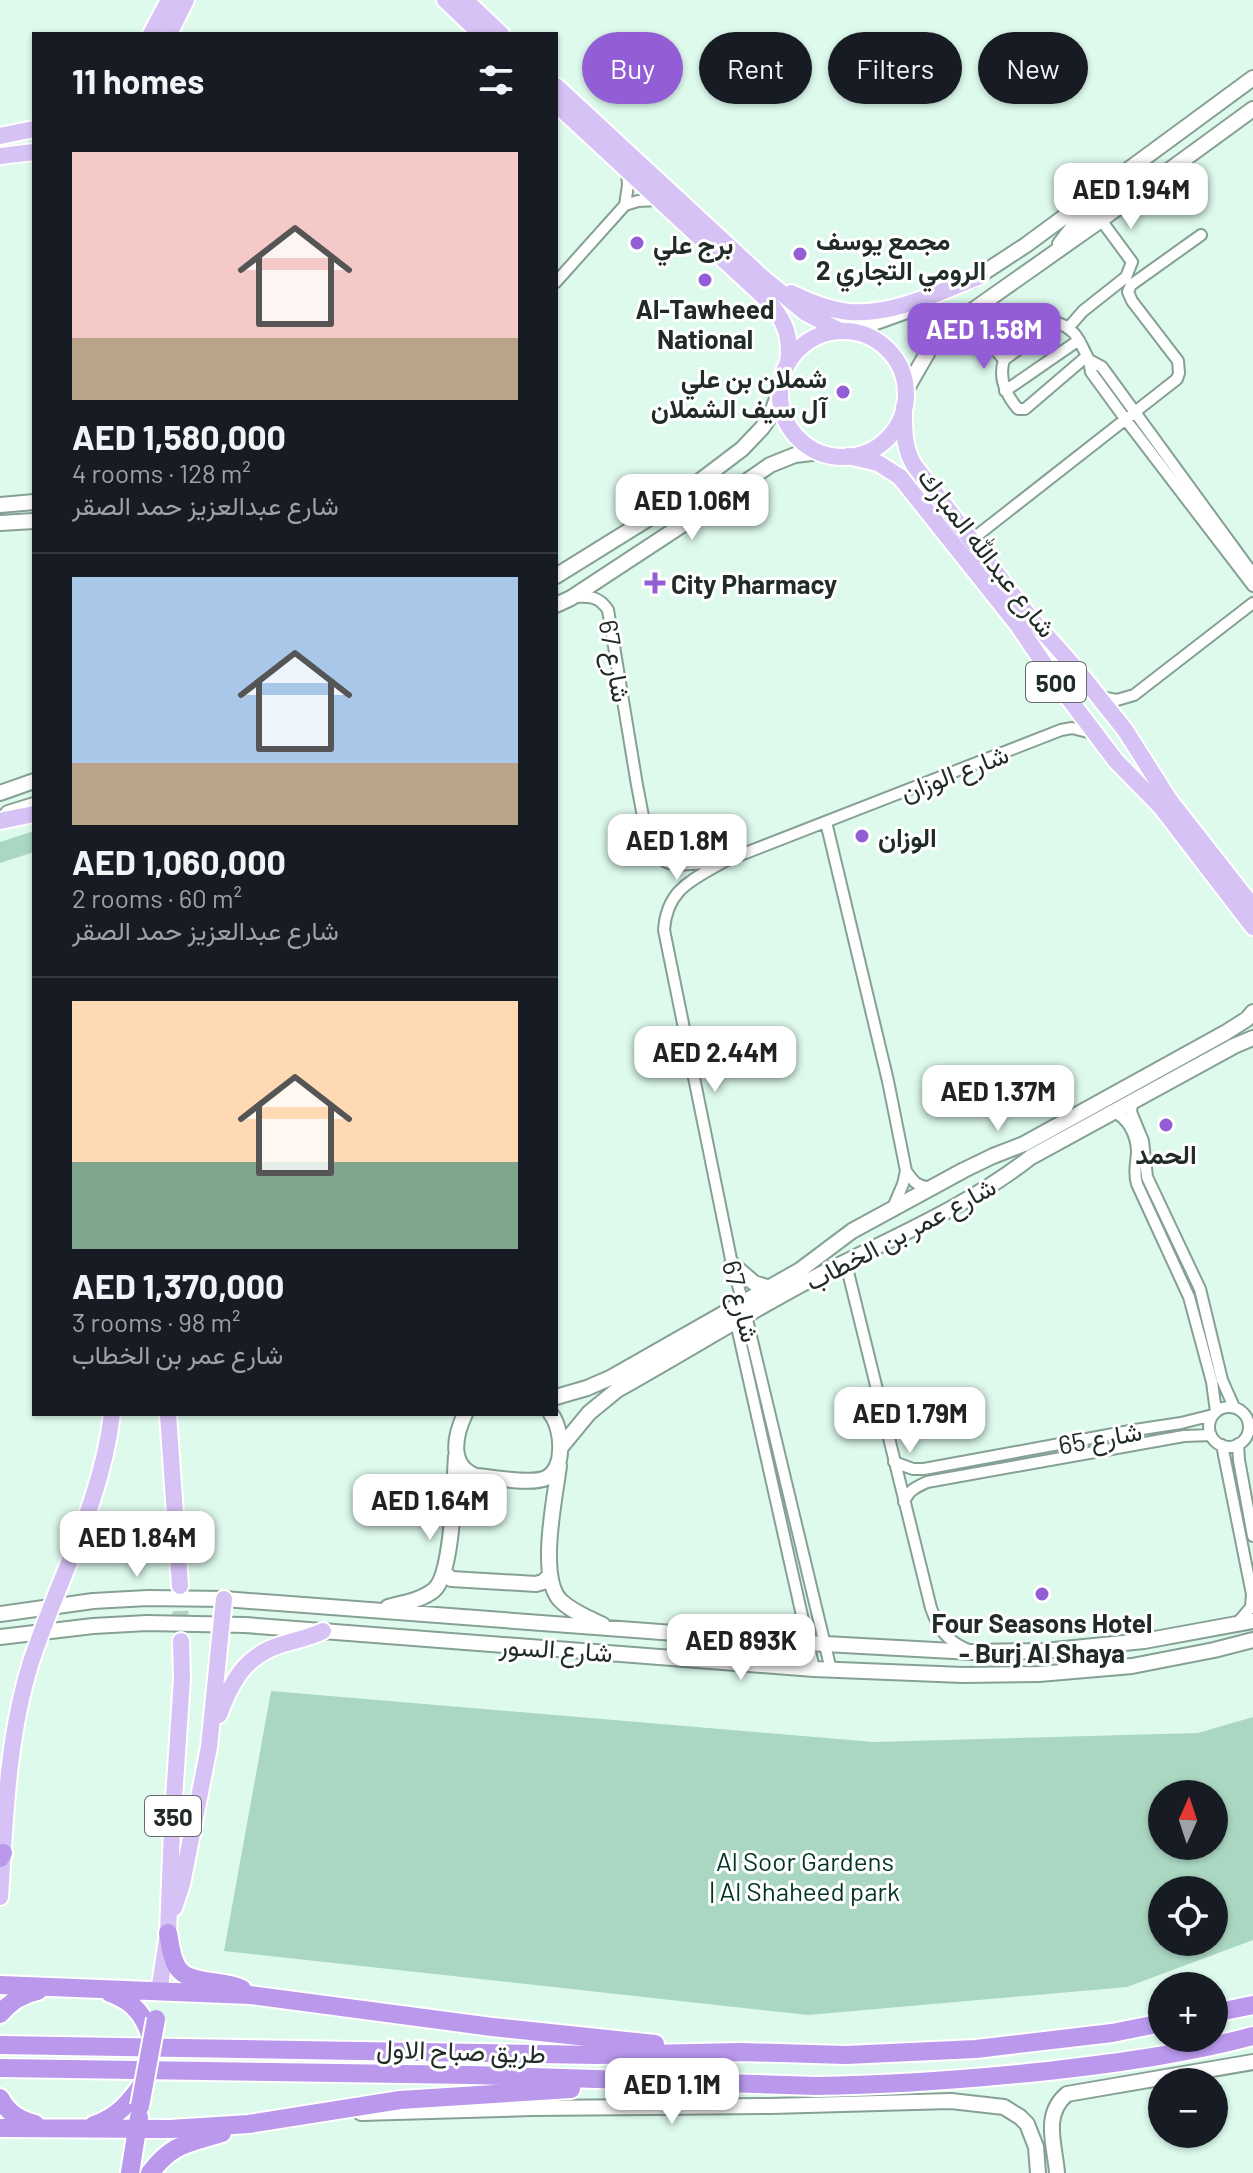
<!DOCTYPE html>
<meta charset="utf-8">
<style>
:root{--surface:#171b24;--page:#242831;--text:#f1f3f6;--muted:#9ea1a6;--line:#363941;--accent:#935dd6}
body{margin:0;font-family:Barlow,Vazirmatn,sans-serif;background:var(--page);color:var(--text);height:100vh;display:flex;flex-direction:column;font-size:30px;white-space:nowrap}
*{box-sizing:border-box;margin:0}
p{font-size:26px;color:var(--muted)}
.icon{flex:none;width:44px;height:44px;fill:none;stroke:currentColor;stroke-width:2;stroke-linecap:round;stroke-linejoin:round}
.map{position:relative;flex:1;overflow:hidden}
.details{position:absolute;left:32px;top:32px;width:526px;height:1384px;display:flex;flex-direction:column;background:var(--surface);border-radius:0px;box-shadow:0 2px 6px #0004}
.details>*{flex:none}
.guide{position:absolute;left:582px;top:32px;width:550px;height:72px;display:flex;gap:16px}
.needle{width:52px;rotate:3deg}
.fabs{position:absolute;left:1148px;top:1780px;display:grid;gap:16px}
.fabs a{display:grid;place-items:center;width:80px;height:80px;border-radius:50%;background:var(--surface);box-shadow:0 2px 6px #0004;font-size:40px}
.price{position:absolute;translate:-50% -68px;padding:0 18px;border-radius:16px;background:#fff;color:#222;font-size:26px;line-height:52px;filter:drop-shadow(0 2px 4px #0008)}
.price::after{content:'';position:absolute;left:50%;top:48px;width:24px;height:18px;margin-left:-12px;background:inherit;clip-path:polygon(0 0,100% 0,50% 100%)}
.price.on{background:var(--accent);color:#fff}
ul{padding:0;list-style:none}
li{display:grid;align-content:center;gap:16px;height:424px;padding:0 40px}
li+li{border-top:2px solid var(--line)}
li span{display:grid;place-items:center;height:248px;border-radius:0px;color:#555}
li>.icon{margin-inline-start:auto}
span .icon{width:144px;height:144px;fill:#fffc;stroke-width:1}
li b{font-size:34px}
h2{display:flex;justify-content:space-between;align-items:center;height:96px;padding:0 40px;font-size:34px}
.chip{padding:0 28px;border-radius:36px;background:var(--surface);box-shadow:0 2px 6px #0004;font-size:28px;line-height:72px}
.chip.on{background:var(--accent);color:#fff}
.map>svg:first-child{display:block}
</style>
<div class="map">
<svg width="1253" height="2173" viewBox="0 0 1253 2173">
<rect width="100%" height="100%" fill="#defaed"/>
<path fill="#aad7c2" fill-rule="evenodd" d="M 34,831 L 34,852 L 0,863 L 0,842 Z
M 271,1691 L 874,1742 L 1198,1733 L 1253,1717 L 1253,1940 L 1127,1987 L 808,2015 L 224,1951 ZM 1162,1794 L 1214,1794 L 1214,1846 L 1162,1846 ZM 1214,1890 L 1214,1942 L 1162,1942 L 1162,1890 Z"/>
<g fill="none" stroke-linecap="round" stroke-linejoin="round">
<path stroke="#b8d1c5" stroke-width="16" stroke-dasharray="16 8" stroke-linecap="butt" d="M 180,1587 L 181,1641"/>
<defs>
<path id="street" d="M 625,205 L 638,201 L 658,200
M 556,282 L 625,205 L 628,185 L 627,170
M 965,314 L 1004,360
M 1069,327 L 1083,311 L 1126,277 L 1132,262 L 1101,220
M 1087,356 L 1025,409 L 1018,409 C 1006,395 998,379 1004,360 L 1055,322 C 1077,329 1079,341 1089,360
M 1005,391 L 1079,340
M 970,541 L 1177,379 L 1179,373 L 1178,361 L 1132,301 L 1128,292 L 1131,285 L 1201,235
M 1253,574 L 1102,367 L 1089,360 L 1091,372 L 1126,420 L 1253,586
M 573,597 C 589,596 599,596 608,610 L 637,785 L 646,832 L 652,846 L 658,855 L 666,862 L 676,865 L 723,862
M 1100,697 L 1117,700 L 1134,695 L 1253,603
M 826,822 L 888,1081 L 906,1171 C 913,1181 917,1187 930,1187
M 1132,1102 L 1131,1112 L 1143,1141 L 1147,1177 L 1200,1289 L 1222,1380 L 1234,1407
M 1113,1112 C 1128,1117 1136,1135 1137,1150 C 1137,1162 1133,1172 1137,1184 L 1189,1297 L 1212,1382 L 1216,1412
M 892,1210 L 903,1184 L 906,1171
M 846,1264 L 931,1608 C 938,1628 946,1640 966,1649
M 735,1318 L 814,1669
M1209 1427a20 20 0 1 1 40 0a20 20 0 1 1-40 0Z
M 1238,1444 L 1239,1460 L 1253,1536
M 1222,1445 L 1252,1594 L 1251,1607 L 1236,1625
M 894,1462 L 913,1469 L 924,1469 L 1135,1430 L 1181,1423 L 1213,1415
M 904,1502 C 909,1490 916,1487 927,1482 L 1184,1436 L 1211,1435
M 831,1670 L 743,1303 L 732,1264 L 664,930 C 667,888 693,880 725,861 L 1061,730 L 1072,728 L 1092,733"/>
<path id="secondary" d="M 1060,244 L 1077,222 L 1117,190 L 1119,184 L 1115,178
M 971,281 L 1026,245 L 1253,78
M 851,331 L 932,302
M 906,390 L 929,350 L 949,327 L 1101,220 L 1253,109
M 0,505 L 34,502
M 0,523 L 34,521
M 556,576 L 659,512 L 742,449 L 762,428 L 771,415 L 780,390
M 556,605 L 571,598 L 705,510 L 770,465 L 795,455 L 820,452
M 0,793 L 34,781
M 8,813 L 34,805
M 732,1264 L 754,1283 L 770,1288
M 556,1397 L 587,1388 L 610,1378 L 800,1270 L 852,1231 L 964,1170 L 993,1156 L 1024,1144 L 1225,1033 L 1247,1019 L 1253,1012
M 465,1414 C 455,1435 448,1466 476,1476 C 493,1477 531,1485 546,1478 C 556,1473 560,1461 560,1451 C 561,1439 558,1423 551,1414
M 561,1447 L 589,1413 L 617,1390 C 678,1356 739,1318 802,1284 C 879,1243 962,1211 1031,1157 L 1234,1046 L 1253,1038
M 559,1466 C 555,1498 538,1576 560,1600 C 572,1612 589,1618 603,1625
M 444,1572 L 451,1579 L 536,1584 L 543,1582 L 549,1576
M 388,1607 C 403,1603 422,1600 434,1590 C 453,1574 454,1483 456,1456
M 0,1614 L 93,1601 L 148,1598 L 224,1599 L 807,1643 L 971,1652 L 1044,1651 L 1144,1641 L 1253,1621
M 0,1637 L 93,1626 L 147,1623 L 245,1625 L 814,1669 L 963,1675 L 1039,1674 L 1132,1666 L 1214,1650 L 1253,1640
M 361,2113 L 532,2108 L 771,2106 L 951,2101 L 1004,2107 L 1020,2117 L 1027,2124 L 1036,2147 L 1038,2173
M 1057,2173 C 1055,2145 1042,2115 1067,2094 L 1253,2062"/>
<path id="primary" d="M 445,0 L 481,34
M 465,0 L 501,34
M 151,34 L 169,0
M 169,34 L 186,0
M 556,86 L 763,278 L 806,313 L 840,331
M 556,104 L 765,298 C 784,318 792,336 788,363
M 0,136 L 34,129
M 0,156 L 34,152
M 791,293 C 809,302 829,310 850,312 C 894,315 940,292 980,276
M780 394a63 63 0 1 1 126 0a63 63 0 1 1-126 0Z
M 904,407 C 904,427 903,447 914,465 L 1029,616 L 1078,671 L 1125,730 L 1170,801 L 1253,907
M 848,456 L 878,463 L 900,477 L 1017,624 L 1057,683 L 1116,761 L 1161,807 L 1253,927
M 0,821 L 34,814
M 168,1414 L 180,1586
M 219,1715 C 231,1682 245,1656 280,1645 C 295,1640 309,1638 323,1631
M 0,1897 C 5,1819 7,1738 31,1662 C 58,1580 102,1501 112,1414
M 174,1908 L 182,1884 L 209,1747 L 224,1599
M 159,1992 L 168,1933 L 172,1829 L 182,1678 L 181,1641"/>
<path id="highway" d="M 0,1858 L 3,1853
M 168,1933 C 170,1943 171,1956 176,1965 C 186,1986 222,1979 242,1989
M 0,1985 L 250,1995 L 492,2027 L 655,2044
M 110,1993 C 134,2001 146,2017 152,2042
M 1214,2013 L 1253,2005
M 0,2014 C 10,2002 22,1994 38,1991
M 0,2045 L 597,2055 L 741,2052 L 846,2055 L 976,2049 L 1112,2033 L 1162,2023
M 0,2068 L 471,2075 L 816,2086 C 894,2085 971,2079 1048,2071 C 1117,2063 1186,2054 1253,2036
M 0,2098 C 8,2113 19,2120 35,2124
M 94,2125 C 118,2117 130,2102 144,2082
M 0,2128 L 170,2129 L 249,2124 L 400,2100 L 571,2089
M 130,2173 L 139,2117
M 150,2173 C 173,2143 187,2144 222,2133"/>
</defs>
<use href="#street" stroke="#86a094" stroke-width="14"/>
<use href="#secondary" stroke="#86a094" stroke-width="18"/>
<use href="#primary" stroke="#fff" stroke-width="20"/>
<use href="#highway" stroke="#fff" stroke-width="22"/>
<use href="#street" stroke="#fff" stroke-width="10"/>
<use href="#secondary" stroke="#fff" stroke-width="14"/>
<use href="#primary" stroke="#d6c2f4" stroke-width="16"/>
<use href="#highway" stroke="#ba99ed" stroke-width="18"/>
<defs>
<path id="highway-bridge" d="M 140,2106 L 156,2019"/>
</defs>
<use href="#highway-bridge" stroke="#fff" stroke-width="22" stroke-linecap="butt"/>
<use href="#highway-bridge" stroke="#ba99ed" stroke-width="18"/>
</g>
<g fill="#935dd6" stroke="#fff" stroke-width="3">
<circle cx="637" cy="243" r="8"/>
<circle cx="800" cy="254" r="8"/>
<circle cx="705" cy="280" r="8"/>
<circle cx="843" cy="392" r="8"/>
<path d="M651 571h8v8h8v8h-8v8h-8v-8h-8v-8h8z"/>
<circle cx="862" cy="836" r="8"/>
<circle cx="1166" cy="1125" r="8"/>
<circle cx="1042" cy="1594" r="8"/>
</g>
<g text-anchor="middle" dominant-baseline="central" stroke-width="6" stroke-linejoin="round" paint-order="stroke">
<g fill="#fff" stroke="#646b68" stroke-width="2">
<rect x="1026" y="662" width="60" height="40" rx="6"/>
<rect x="145" y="1796" width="56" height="40" rx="6"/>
</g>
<g font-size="24" font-weight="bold" fill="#212b27">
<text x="1056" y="682">500</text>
<text x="173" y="1816">350</text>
</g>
<g font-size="26" font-weight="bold" fill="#212b27" stroke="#fff" text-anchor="start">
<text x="816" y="239">مجمع يوسف<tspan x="816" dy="30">الرومي التجاري 2</tspan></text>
<text x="653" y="243">برج علي</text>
<text x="705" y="308" text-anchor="middle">Al-Tawheed<tspan x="705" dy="30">National</tspan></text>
<text x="827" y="377" text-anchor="end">شملان بن علي<tspan x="827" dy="30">آل سيف الشملان</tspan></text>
<text x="671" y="583">City Pharmacy</text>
<text x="878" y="836">الوزان</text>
<text x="1166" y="1153" text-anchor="middle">الحمد</text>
<text x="1042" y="1622" text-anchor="middle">Four Seasons Hotel<tspan x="1042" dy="30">- Burj Al Shaya</tspan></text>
</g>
<g font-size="26" fill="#212b27" stroke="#fff">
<text transform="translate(988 552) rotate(52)">شارع عبدالله المبارك</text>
<text transform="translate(616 661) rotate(80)">شارع 67</text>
<text transform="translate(954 772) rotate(-21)">شارع الوزان</text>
<text transform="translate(900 1233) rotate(-28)">شارع عمر بن الخطاب</text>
<text transform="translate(742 1301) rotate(76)">شارع 67</text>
<text transform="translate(1100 1437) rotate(-10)">شارع 65</text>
<text transform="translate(556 1648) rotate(4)">شارع السور</text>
<text transform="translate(461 2050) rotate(2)">طريق صباح الاول</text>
</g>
<g font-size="26" fill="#003523" stroke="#fff">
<text x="805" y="1860">Al Soor Gardens<tspan x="805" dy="30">| Al Shaheed park</tspan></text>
</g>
</g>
</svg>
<div class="fabs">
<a><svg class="needle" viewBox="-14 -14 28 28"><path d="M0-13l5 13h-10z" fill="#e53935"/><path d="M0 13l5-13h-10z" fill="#9ea1a6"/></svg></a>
<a><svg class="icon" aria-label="locate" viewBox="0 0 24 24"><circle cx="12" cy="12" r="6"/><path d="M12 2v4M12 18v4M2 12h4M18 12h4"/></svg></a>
<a>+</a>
<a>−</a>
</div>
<b class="price" style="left:1131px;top:231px">AED 1.94M</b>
<b class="price on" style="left:984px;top:371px">AED 1.58M</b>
<b class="price" style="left:692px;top:542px">AED 1.06M</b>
<b class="price" style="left:677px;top:882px">AED 1.8M</b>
<b class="price" style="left:715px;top:1094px">AED 2.44M</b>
<b class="price" style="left:998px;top:1133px">AED 1.37M</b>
<b class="price" style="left:910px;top:1455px">AED 1.79M</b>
<b class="price" style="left:430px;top:1542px">AED 1.64M</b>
<b class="price" style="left:137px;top:1579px">AED 1.84M</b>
<b class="price" style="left:741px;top:1682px">AED 893K</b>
<b class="price" style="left:672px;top:2126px">AED 1.1M</b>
<div class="guide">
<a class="chip on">Buy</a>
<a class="chip">Rent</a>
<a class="chip">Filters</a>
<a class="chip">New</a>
</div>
<section class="details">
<h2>11 homes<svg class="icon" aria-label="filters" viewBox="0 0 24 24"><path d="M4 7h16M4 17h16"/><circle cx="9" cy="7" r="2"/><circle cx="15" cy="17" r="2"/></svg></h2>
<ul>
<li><span style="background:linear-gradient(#f6c9c9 75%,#b9a48a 0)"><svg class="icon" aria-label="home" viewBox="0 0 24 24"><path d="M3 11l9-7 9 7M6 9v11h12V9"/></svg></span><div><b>AED 1,580,000</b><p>4 rooms · 128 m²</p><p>شارع عبدالعزيز حمد الصقر</p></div></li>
<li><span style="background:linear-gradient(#a9c7e8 75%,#b9a48a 0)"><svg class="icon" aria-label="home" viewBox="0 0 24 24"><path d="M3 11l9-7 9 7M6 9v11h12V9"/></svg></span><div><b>AED 1,060,000</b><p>2 rooms · 60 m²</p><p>شارع عبدالعزيز حمد الصقر</p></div></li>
<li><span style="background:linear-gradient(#ffd9b3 65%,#7fa58c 0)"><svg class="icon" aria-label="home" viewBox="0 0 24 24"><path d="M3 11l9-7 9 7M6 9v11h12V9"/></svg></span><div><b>AED 1,370,000</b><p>3 rooms · 98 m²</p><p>شارع عمر بن الخطاب</p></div></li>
</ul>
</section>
</div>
